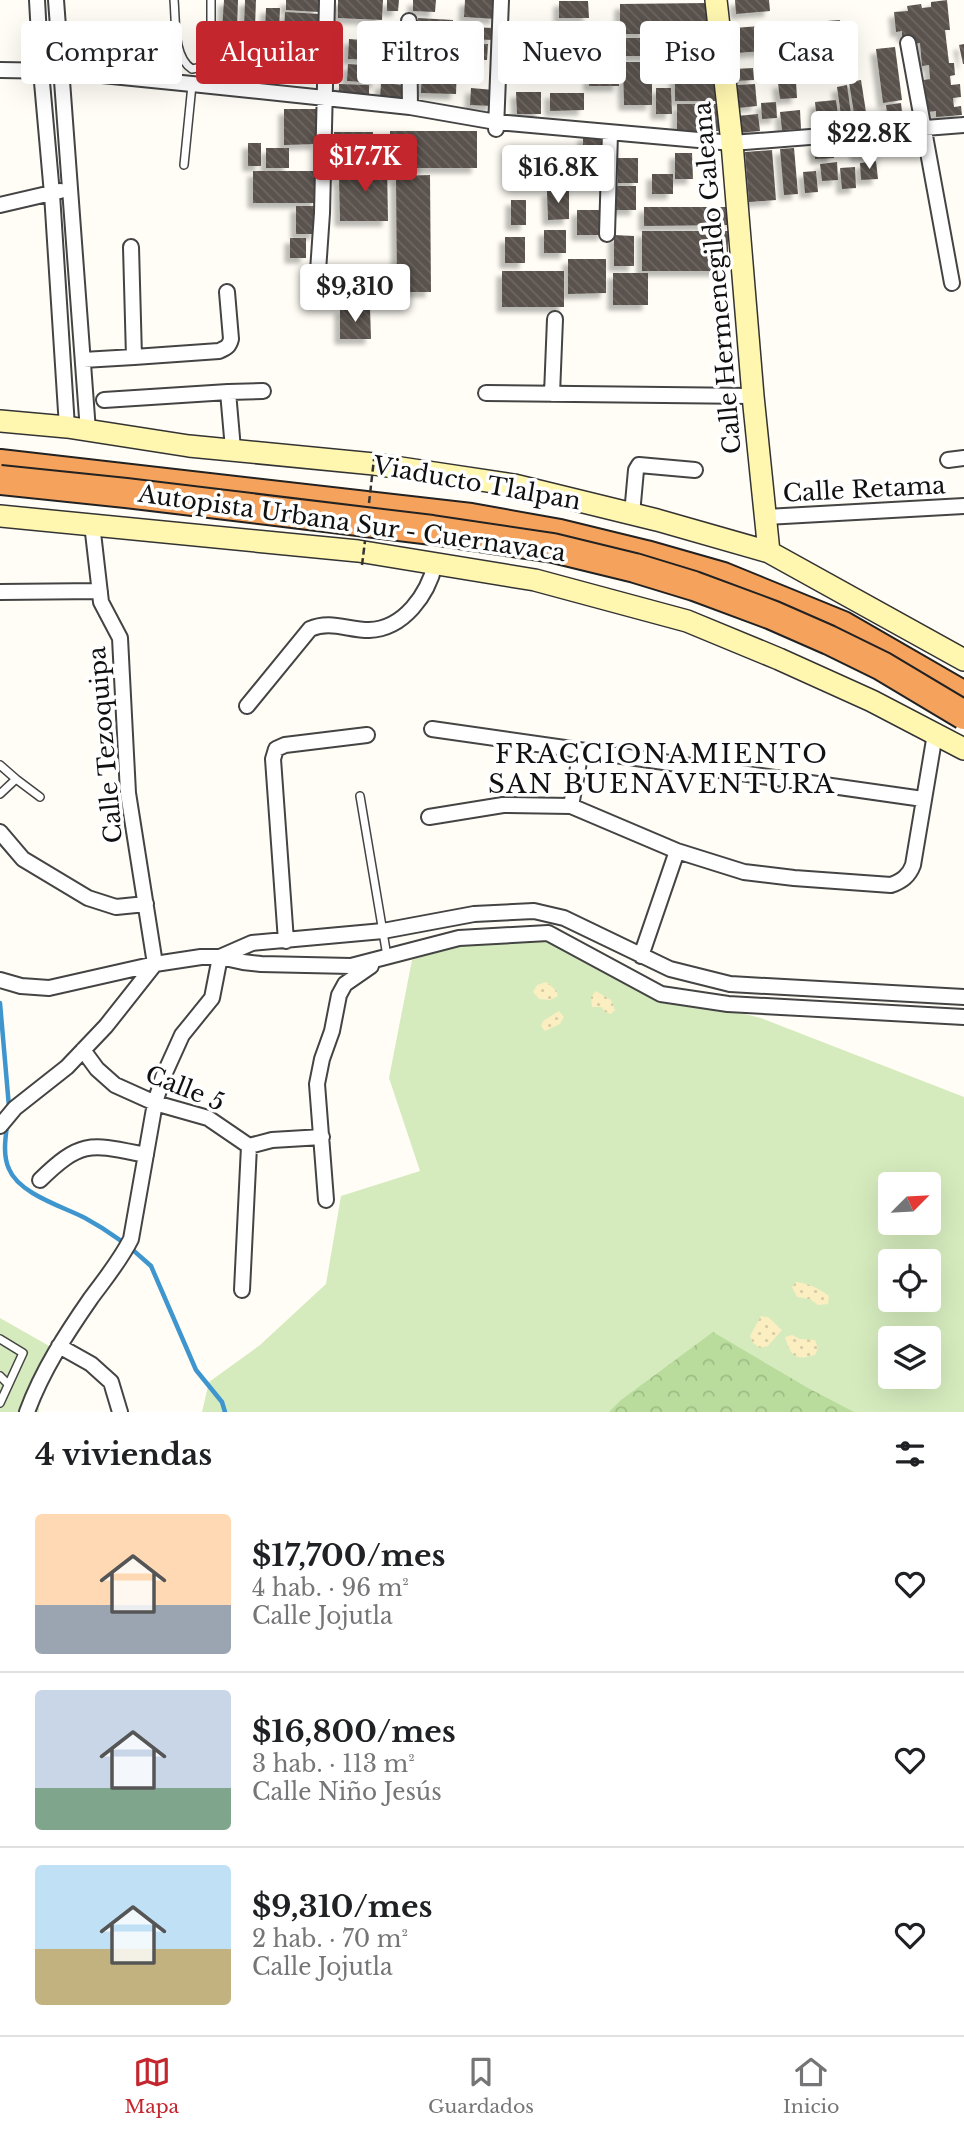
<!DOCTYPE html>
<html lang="es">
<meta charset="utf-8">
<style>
:root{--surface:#fff;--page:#f6f6f6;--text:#202124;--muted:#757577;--line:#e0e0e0;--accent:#c4262e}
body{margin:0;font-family:"Libre Baskerville",serif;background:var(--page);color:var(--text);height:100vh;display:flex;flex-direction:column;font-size:26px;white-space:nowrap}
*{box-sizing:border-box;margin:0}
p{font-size:23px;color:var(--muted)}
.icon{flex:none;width:38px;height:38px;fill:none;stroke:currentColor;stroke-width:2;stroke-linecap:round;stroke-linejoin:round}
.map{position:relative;height:1412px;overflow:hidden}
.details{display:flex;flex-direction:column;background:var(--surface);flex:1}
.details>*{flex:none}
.guide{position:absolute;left:21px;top:21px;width:922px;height:63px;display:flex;gap:14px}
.needle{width:46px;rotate:66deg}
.tools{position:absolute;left:878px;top:1172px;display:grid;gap:14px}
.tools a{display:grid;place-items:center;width:63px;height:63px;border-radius:7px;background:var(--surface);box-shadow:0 7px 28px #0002;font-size:35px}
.price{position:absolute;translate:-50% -60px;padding:0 16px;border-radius:7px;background:#fff;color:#222;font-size:23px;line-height:46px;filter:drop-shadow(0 2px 4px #0008)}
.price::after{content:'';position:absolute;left:50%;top:42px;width:21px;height:16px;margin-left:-10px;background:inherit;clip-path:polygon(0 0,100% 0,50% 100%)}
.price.active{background:var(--accent);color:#fff}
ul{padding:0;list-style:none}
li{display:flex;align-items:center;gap:21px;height:175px;padding:0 35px}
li+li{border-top:2px solid var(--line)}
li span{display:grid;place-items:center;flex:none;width:196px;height:140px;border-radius:7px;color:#555}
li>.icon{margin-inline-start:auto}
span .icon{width:84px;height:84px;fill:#fffc;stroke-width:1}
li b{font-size:30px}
h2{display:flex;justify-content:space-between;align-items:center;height:84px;padding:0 35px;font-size:30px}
.pill{padding:0 24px;border-radius:7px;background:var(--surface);box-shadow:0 7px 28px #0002;font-size:24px;line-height:63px}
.pill.active{background:var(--accent);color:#fff}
.tabs{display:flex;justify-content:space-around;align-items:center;height:98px;border-top:2px solid var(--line);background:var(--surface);font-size:19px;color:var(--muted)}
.tabs a{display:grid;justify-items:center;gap:4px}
.tabs .active{color:var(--accent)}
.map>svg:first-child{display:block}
</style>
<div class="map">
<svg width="964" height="1412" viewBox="0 0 964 1412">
<defs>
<pattern id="forest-crowns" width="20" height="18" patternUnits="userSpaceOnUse" patternTransform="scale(1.75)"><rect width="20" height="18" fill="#b9dc9c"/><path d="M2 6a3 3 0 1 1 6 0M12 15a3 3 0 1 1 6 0" fill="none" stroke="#9ebc85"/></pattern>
<pattern id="sand-dots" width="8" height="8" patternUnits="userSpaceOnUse" patternTransform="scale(1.75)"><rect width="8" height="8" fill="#fbeec1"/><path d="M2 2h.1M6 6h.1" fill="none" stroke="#d6cba5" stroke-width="1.8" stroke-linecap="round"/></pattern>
<pattern id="building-back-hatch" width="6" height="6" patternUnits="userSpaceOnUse" patternTransform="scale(1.75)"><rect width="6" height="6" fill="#5a524d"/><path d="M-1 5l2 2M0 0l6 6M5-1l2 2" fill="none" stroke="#6d6662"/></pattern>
<filter id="shadow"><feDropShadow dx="-5.5" dy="5.5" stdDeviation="2" flood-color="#0004"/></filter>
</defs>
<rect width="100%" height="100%" fill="#fffdf5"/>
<path fill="#d5ebbd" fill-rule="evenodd" d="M 561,940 L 697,1003 L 761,1018 L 964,1097 L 964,1412 L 202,1412 L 209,1382 L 260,1345 L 326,1284 L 341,1196 L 420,1171 L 389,1078 L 412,960 L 462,945 ZM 891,1185 L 929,1185 L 929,1223 L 891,1223 ZM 891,1262 L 929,1262 L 929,1300 L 891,1300 ZM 891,1339 L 929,1339 L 929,1377 L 891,1377 Z
M 0,1318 L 51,1347 L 25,1396 L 39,1408 L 39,1412 L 0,1412 Z"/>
<path fill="url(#forest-crowns)" d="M 713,1332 L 808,1388 L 854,1412 L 609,1412 L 621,1400 Z"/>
<path fill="url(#sand-dots)" d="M 546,982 L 556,990 L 558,996 L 550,1000 L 539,999 L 533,992 L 537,985 Z
M 596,991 L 611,1000 L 615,1010 L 611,1014 L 605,1012 L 601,1007 L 592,1007 L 591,997 Z
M 559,1011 L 564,1017 L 560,1024 L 545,1031 L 541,1026 L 543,1021 Z
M 796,1282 C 808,1283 820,1289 829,1296 L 828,1304 L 818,1305 L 810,1299 L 797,1297 L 792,1287 Z
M 761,1316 L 768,1317 L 782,1330 L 768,1346 L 760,1348 L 753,1343 L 750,1336 Z
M 792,1335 L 800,1339 L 815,1340 L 818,1348 L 815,1355 C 794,1361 791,1356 785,1337 Z"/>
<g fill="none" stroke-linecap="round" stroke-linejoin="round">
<path stroke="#3f96cf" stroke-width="4.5" d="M 0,1003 L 9,1107
M 7,1126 C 5,1140 3,1156 9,1169 C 19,1194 64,1207 85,1218 C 109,1231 133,1249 151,1266 L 196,1370 L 222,1402 L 225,1412"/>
</g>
<path fill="url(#building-back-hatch)" filter="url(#shadow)" d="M 224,0 L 238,0 L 237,31 L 222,30 Z
M 245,0 L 256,0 L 255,27 L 244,27 Z
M 286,0 L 318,0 L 318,12 L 286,10 Z
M 338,0 L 383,0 L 382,20 L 338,18 Z
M 387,0 L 399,0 L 398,11 L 387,11 Z
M 413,0 L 436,0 L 435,12 L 413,11 Z
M 465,0 L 497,0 L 496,19 L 464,17 Z
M 735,0 L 769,0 L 770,11 L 736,14 Z
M 947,0 L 950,30 L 945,30 L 949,63 L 954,63 L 955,75 L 950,76 L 951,85 L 960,84 L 961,97 L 953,98 L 954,107 L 961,106 L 962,115 L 936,117 L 936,111 L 928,112 L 924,80 L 930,79 L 929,65 L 922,66 L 920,43 L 914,44 L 913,36 L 902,37 L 902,31 L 896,32 L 894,12 L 908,11 L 907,6 L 921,4 L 922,8 L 931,7 L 931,2 Z
M 559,1 L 588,1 L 589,18 L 559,18 Z
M 707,3 L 707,34 L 684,34 L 683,22 L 647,22 L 647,34 L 620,34 L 620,4 Z
M 266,8 L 280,8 L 279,31 L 265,30 Z
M 285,12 L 321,14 L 319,50 L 283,48 Z
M 418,18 L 453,20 L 451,62 L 416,60 Z
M 840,20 L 842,45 L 736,53 L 734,28 Z
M 470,27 L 494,28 L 493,40 L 469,39 Z
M 520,27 L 550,27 L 550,64 L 520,64 Z
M 384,29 L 403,30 L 402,42 L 383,41 Z
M 262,33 L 279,34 L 279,47 L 261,46 Z
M 712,37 L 712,56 L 626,56 L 625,38 Z
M 349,39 L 374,41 L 373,60 L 348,59 Z
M 463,43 L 488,44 L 487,60 L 463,59 Z
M 225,44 L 241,45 L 240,69 L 223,68 Z
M 964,44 L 964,64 L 963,64 L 959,45 Z
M 380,45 L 406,46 L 406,61 L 380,60 Z
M 895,47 L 902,100 L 883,103 L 876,49 Z
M 303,56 L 319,56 L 318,77 L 302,76 Z
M 422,62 L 457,64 L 456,94 L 421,93 Z
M 623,62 L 652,62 L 652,105 L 624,105 Z
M 348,64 L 378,66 L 377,83 L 347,81 Z
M 385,65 L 406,66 L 405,79 L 384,78 Z
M 589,65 L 619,65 L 619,86 L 589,86 Z
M 753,68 L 754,80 L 735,81 L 734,69 Z
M 675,74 L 716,74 L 717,101 L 675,101 Z
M 861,80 L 868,125 L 856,126 L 849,82 Z
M 796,82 L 797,98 L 780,99 L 778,83 Z
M 381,83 L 405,85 L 404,99 L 380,98 Z
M 339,84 L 369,85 L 369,97 L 339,95 Z
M 755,84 L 757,106 L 738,108 L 736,85 Z
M 847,85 L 853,128 L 843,129 L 837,87 Z
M 471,88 L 494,90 L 493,106 L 470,105 Z
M 656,88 L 671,88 L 672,114 L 656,114 Z
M 516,92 L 541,92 L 541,114 L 517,114 Z
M 550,93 L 584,93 L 584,110 L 550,111 Z
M 836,100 L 840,130 L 818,132 L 815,102 Z
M 776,102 L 777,118 L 762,119 L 761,103 Z
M 901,103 L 903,121 L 888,122 L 886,105 Z
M 677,104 L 719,104 L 719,131 L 677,131 Z
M 284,109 L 317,109 L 317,144 L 284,145 Z
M 800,110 L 801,129 L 782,130 L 780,112 Z
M 758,114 L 760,131 L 738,133 L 736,116 Z
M 390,131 L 477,131 L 477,168 L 390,168 Z
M 334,132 L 373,132 L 373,156 L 335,157 Z
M 583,135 L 608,135 L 609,160 L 583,160 Z
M 870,140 L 871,156 L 856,157 L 854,142 Z
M 248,143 L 261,143 L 261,166 L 248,166 Z
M 833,143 L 834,158 L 815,159 L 814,145 Z
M 266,148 L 289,148 L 289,168 L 266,168 Z
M 794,148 L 798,194 L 784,195 L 780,149 Z
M 772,150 L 776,200 L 749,202 L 745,152 Z
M 675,153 L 692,153 L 693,179 L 675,179 Z
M 618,158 L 638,158 L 638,183 L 618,183 Z
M 876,161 L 878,179 L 861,180 L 860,163 Z
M 358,162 L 387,162 L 388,221 L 340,221 L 339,178 L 359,178 Z
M 837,162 L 838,180 L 822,181 L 820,164 Z
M 855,167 L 856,188 L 842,189 L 840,168 Z
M 253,171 L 317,171 L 317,203 L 253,203 Z
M 816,171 L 818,192 L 805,193 L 803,172 Z
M 652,174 L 673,174 L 673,194 L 652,194 Z
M 430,175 L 431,292 L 397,292 L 396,176 Z
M 613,186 L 636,186 L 636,210 L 613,210 Z
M 547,191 L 569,191 L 569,219 L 548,220 Z
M 511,200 L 526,200 L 526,225 L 511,225 Z
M 296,206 L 316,206 L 316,234 L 296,234 Z
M 644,207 L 730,207 L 730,225 L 644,226 Z
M 577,210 L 604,210 L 604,235 L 577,235 Z
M 544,230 L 566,230 L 566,253 L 544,253 Z
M 642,231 L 728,231 L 728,271 L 642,271 Z
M 614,235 L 634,236 L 634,266 L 614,266 Z
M 505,237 L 525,237 L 525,263 L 505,263 Z
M 290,238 L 306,238 L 306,258 L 290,258 Z
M 568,259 L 606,259 L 606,293 L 568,294 Z
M 502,271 L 564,271 L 564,307 L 502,307 Z
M 613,273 L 648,273 L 648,305 L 613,305 Z
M 340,308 L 370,308 L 371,339 L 340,339 Z"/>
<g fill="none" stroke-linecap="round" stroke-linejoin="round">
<defs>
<path id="lane" d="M 174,0 C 176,21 173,57 192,69 L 202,67 L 211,60 L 211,0
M 184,165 L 192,85
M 0,765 L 16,779 L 0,794
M 16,779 L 40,797
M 360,796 L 387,956
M 0,1339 L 23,1353 L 0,1403
M 0,1376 L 8,1384"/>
<path id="street" d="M 37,0 L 41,71 L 52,194 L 67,427
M 56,0 L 88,431
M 409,21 L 410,107
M 908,43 L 952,283
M 0,70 L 62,71 L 192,84 L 410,107 L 496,122 L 732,143 L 964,125
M 496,129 L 501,0
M 0,205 L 60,191
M 607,234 L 610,133
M 131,247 L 134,357 L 219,351 C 226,348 229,347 231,339 L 227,292
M 316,300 L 322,213 L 327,0
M 83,360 L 134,357
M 228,392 L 263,391
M 486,393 L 753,396
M 552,394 L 555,319
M 104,400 L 228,392 L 233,449
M 948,460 L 964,458
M 632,514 L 636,470 L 639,465 L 695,470
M 766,517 L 964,506
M 0,592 L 100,591
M 247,706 L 310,629 C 330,620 348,630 369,630 C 404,629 428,594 435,564
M 432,729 L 923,799
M 571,806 L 581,751
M 429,817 L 503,805 L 571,806 L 677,851 L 744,872 L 794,878 L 891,885 C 902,881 909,876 913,865 L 935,734
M 0,832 L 23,859 L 88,898 L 116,907 L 146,904
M 286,941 L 273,759 L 276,749 L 285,745 L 367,735
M 641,956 L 677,851
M 220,957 L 252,943 L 383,931 L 474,914 L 534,911 L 564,918 L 670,969 L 730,984 L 964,997
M 0,980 L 21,986 L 49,988 L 155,964 L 201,957 L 220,957 L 243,962 L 261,964 L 351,966 L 459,938 L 548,933 L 661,994 L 728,1004 L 964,1017
M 83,1050 L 97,1069 L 115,1085 L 155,1103 L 208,1118 L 249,1146 L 272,1140 L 322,1137
M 0,1126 L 15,1108 L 67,1067 L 106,1026 L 155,964 L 128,793 L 120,638 L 101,602 L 92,524
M 40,1180 C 82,1139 91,1144 146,1155
M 326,1200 L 317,1084 L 322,1059 L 332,1031 L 339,995 L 345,984 L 371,966
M 242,1290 L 249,1146
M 59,1346 L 91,1364 L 111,1382 L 120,1412
M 27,1412 C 42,1371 66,1334 91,1298 C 105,1279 120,1261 131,1239 L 155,1103 L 163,1077 L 182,1035 L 212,998 L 220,957"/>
<path id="secondary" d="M 716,0 L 732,143 L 753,396 L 769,552
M 0,421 L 67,427 L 189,446 L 374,464 L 514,485 L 657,520 L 769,552 L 964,660
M 0,516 L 358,551 L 535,580 L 687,621 L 779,659 L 872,701 L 964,749"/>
<path id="highway" d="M 0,464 L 471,518 L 560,534 L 646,555 L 723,577 L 843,626 L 964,696"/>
</defs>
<use href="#lane" stroke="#444" stroke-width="10"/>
<use href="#street" stroke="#444" stroke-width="18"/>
<use href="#secondary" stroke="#333" stroke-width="24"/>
<use href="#highway" stroke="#222" stroke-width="32"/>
<use href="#lane" stroke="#fff" stroke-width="7"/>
<use href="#street" stroke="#fff" stroke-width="14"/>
<use href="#secondary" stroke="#fff6b0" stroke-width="21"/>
<use href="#highway" stroke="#f5a25d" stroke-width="28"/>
<defs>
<path id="highway-bridge" d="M 0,480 L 126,493 L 432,530 L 553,548 L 635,568 L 694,586 L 772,615 L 829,640 L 882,666 L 964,715"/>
</defs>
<use href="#highway-bridge" stroke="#222" stroke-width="32" stroke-linecap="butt"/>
<path stroke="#333" stroke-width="2.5" stroke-dasharray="7 3.5" stroke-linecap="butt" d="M 369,503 L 374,459
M 362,565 L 365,541"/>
<use href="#highway-bridge" stroke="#f5a25d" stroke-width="28"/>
</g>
<g text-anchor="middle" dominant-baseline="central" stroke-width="7" stroke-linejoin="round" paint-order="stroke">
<g font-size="24" fill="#111" stroke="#fff">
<text transform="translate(717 278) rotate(-95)">Calle Hermenegildo Galeana</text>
<text transform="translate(477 483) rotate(10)">Viaducto Tlalpan</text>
<text transform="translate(864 489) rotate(-3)">Calle Retama</text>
<text transform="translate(352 523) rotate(8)">Autopista Urbana Sur - Cuernavaca</text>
<text transform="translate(105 745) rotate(-95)">Calle Tezoquipa</text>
<text transform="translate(185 1088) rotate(22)">Calle 5</text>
</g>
<g font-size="26" letter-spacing="2" fill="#111" stroke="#fff">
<text x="662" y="754">FRACCIONAMIENTO<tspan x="662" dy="30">SAN BUENAVENTURA</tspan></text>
</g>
</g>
</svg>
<div class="tools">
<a><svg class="needle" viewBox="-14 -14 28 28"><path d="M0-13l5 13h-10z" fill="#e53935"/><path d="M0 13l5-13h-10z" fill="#757577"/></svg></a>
<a><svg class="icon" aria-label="locate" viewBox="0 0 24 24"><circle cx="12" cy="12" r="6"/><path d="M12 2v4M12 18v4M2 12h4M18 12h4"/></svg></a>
<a><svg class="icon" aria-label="layers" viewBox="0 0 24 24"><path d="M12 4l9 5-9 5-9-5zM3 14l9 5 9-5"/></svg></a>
</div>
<b class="price" style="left:869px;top:171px">$22.8K</b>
<b class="price active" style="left:365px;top:194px">$17.7K</b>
<b class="price" style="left:558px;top:205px">$16.8K</b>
<b class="price" style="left:355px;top:324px">$9,310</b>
<div class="guide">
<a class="pill">Comprar</a>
<a class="pill active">Alquilar</a>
<a class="pill">Filtros</a>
<a class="pill">Nuevo</a>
<a class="pill">Piso</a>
<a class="pill">Casa</a>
</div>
</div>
<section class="details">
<h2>4 viviendas<svg class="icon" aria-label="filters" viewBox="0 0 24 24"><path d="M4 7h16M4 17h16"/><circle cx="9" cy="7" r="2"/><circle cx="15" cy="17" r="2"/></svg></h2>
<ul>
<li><span style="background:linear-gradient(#ffd9b3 65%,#9aa5b1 0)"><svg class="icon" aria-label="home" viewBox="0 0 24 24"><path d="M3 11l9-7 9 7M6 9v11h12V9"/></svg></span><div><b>$17,700/mes</b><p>4 hab. · 96 m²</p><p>Calle Jojutla</p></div><svg class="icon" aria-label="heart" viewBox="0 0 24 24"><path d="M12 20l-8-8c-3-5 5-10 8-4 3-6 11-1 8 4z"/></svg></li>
<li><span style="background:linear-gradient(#c9d6e8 70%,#7fa58c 0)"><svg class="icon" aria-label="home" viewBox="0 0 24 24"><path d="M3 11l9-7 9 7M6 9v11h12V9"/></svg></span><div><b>$16,800/mes</b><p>3 hab. · 113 m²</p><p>Calle Niño Jesús</p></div><svg class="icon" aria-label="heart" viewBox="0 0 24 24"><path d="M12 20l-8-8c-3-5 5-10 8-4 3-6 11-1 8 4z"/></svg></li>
<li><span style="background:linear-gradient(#bfe0f5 60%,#c2b280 0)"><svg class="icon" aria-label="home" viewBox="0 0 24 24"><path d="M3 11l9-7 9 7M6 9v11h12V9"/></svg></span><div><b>$9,310/mes</b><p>2 hab. · 70 m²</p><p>Calle Jojutla</p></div><svg class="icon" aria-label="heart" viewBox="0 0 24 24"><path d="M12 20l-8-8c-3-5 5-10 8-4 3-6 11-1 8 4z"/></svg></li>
</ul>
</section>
<nav class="tabs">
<a class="active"><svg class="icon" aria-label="map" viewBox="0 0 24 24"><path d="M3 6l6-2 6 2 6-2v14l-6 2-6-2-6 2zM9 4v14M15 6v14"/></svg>Mapa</a>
<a><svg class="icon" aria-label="saved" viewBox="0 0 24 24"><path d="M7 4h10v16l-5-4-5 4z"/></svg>Guardados</a>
<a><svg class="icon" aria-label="home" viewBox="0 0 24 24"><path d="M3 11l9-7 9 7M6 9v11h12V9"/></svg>Inicio</a>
</nav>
